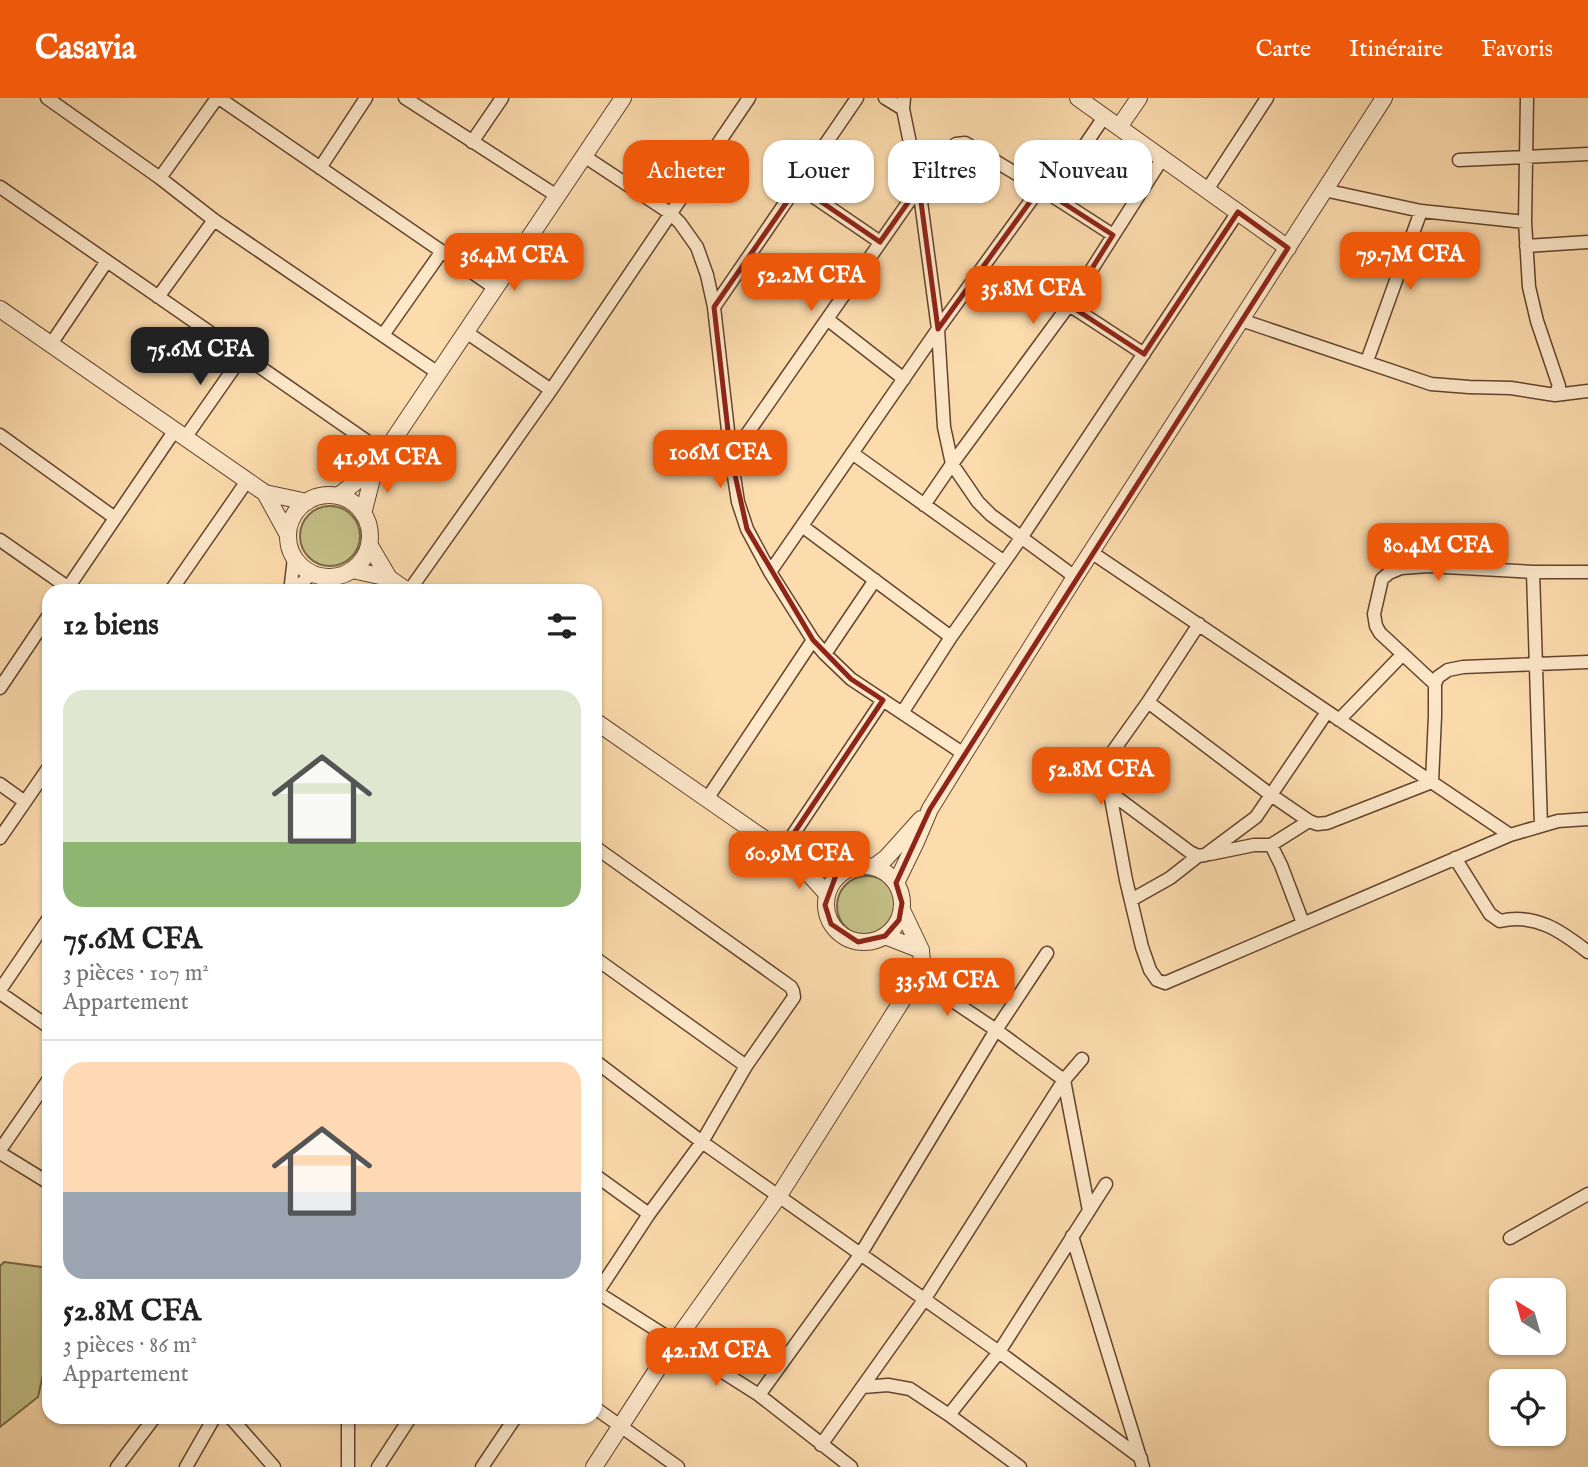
<!DOCTYPE html>
<html lang="fr">
<meta charset="utf-8">
<style>
:root{--surface:#fff;--page:#f2f2f2;--text:#222;--muted:#767676;--line:#e0e0e0;--accent:#ea580c}
body{margin:0;font-family:"IM FELL English",serif;background:var(--page);color:var(--text);height:100vh;display:flex;flex-direction:column;font-size:26px;white-space:nowrap}
*{box-sizing:border-box;margin:0}
p{font-size:23px;color:var(--muted)}
.icon{flex:none;width:38px;height:38px;fill:none;stroke:currentColor;stroke-width:2;stroke-linecap:round;stroke-linejoin:round}
.map{position:relative;flex:1;overflow:hidden}
.drawer{position:absolute;left:42px;top:486px;width:560px;height:840px;display:flex;flex-direction:column;background:var(--surface);border-radius:21px;box-shadow:0 2px 5px #0004}
.drawer>*{flex:none}
.banner{position:absolute;left:623px;top:42px;width:665px;height:63px;display:flex;gap:14px}
.needle{width:46px;rotate:323deg}
.tools{position:absolute;left:1489px;top:1180px;display:grid;gap:14px}
.tools a{display:grid;place-items:center;width:77px;height:77px;border-radius:14px;background:var(--surface);box-shadow:0 2px 5px #0004;font-size:35px}
.price{position:absolute;translate:-50% -60px;padding:0 16px;border-radius:14px;background:var(--accent);color:#fff;font-size:23px;line-height:46px;filter:drop-shadow(0 2px 4px #0008)}
.price::after{content:'';position:absolute;left:50%;top:42px;width:21px;height:16px;margin-left:-10px;background:inherit;clip-path:polygon(0 0,100% 0,50% 100%)}
.price.selected{background:#222;color:#fff}
ul{padding:0;list-style:none}
li{display:grid;align-content:center;gap:14px;height:371px;padding:0 21px}
li+li{border-top:2px solid var(--line)}
li span{display:grid;place-items:center;height:217px;border-radius:21px;color:#555}
li>.icon{margin-inline-start:auto}
span .icon{width:126px;height:126px;fill:#fffc;stroke-width:1}
li b{font-size:30px}
h2{display:flex;justify-content:space-between;align-items:center;height:84px;padding:0 21px;font-size:30px}
.pill{padding:0 24px;border-radius:21px;background:var(--surface);box-shadow:0 2px 5px #0004;font-size:24px;line-height:63px}
.pill.selected{background:var(--accent);color:#fff}
header{display:flex;align-items:center;gap:42px;box-sizing:border-box;height:98px;padding:0 35px;background:var(--accent);color:#fff}
header strong{font-size:33px}
nav{display:flex;gap:38px;margin-inline-start:auto;font-size:24px}
.map>svg:first-child{display:block}
</style>
<header>
<strong>Casavia</strong>
<nav><a>Carte</a><a>Itinéraire</a><a>Favoris</a></nav>
</header>
<div class="map">
<svg width="1588" height="1369" viewBox="0 0 1588 1369">
<rect width="100%" height="100%" fill="#fcdbad"/>
<filter id="stains"><feTurbulence type="fractalNoise" baseFrequency=".00286" numOctaves="4"/><feColorMatrix values="0 0 0 0 .2 0 0 0 0 .09 0 0 0 0 .02 0 0 0 .5 -.17"/></filter>
<radialGradient id="worn" r=".72"><stop offset=".6" stop-color="#630" stop-opacity="0"/><stop offset="1" stop-color="#630" stop-opacity=".3"/></radialGradient>
<path fill="#c3bf86" stroke="#7a6845" stroke-width="2" d="M300 438a30 30 0 1 1 60 0a30 30 0 1 1-60 0Z
M837 808a30 30 0 1 1 60 0a30 30 0 1 1-60 0Z
M 4,1164 L 49,1170 L 49,1249 L 38,1299 L 0,1329 L 0,1168 Z"/>
<g fill="none" stroke-linecap="round" stroke-linejoin="round">
<defs>
<path id="minor" d="M 47,0 L 160,80 L 214,122 L 438,275
M 219,0 L 495,190
M 405,0 L 557,98
M 885,0 L 903,11
M 904,0 L 903,11 L 919,89 L 938,231 L 944,329 L 952,366 L 978,404 L 991,417 L 1075,479
M 1527,0 L 1525,124 L 1529,189 L 1537,223 L 1559,288 L 1555,297
M 472,44 L 502,0
M 584,58 L 670,115 L 680,125 L 697,149 L 707,177 L 714,209 L 731,359 L 738,404 L 747,431 L 770,474 L 813,542 L 825,556 L 851,581 L 964,656
M 1459,62 L 1588,56
M 320,70 L 366,0
M 160,80 L 217,0
M 798,88 L 880,144
M 0,89 L 384,355
M 1207,92 L 1267,0
M 1324,92 L 1421,113 L 1525,124
M 1051,97 L 1104,19
M 1526,148 L 1588,144
M 158,199 L 214,122
M 1069,207 L 1144,256
M 714,209 L 857,0
M 827,221 L 904,281
M 1241,222 L 1431,286 L 1469,289 L 1511,290 L 1555,297 L 1588,293
M 466,234 L 551,292
M 383,237 L 442,153
M 51,246 L 107,163
M 1367,263 L 1421,113
M 0,337 L 115,420
M 185,340 L 243,257
M 852,355 L 1003,463
M 731,359 L 919,89 L 949,51 L 956,46 L 965,45 L 1040,90 L 1113,137
M 924,407 L 952,366 L 1069,207 L 1162,61
M 802,428 L 951,539
M 0,442 L 73,493
M 1091,454 L 1510,737 L 1558,723 L 1588,721
M 770,474 L 938,231 L 1040,90
M 1533,474 L 1541,728
M 409,493 L 551,292 L 749,0
M 65,494 L 175,332
M 170,494 L 247,383
M 290,494 L 294,460
M 291,494 L 312,476
M 1199,526 L 1148,604 L 1101,670 L 1098,678 L 1100,687 L 1190,754 L 1198,758 L 1205,757 L 1256,719 L 1327,614
M 825,556 L 875,482
M 1435,586 L 1380,535 L 1376,528 L 1374,516 L 1382,481 L 1389,475 L 1401,470 L 1428,468 L 1533,474 L 1588,474
M 0,590 L 49,517
M 1148,604 L 1271,697 L 1309,723 L 1317,726 L 1327,725 L 1432,684 L 1435,618 L 1435,586 L 1438,579 L 1448,572 L 1463,569 L 1588,564
M 902,615 L 951,539 L 1021,440 L 1238,114
M 1339,622 L 1403,556
M 0,686 L 25,704
M 1110,695 L 1126,782 L 1142,849 L 1150,872 L 1157,882 L 1165,885 L 1510,737
M 707,701 L 813,542
M 0,740 L 49,669
M 595,749 L 791,889 L 793,893 L 794,899 L 746,968 L 702,1044 L 649,1116 L 595,1198
M 782,753 L 883,602
M 1210,756 L 1254,747 L 1271,747
M 1455,760 L 1490,816 L 1500,823 C 1536,815 1561,833 1588,854
M 1131,802 L 1170,780 L 1198,758
M 1303,825 L 1281,767 L 1271,747 L 1309,723
M 595,860 L 746,968
M 917,879 L 996,932 L 1064,982 L 1089,1113
M 0,892 L 49,820
M 0,895 L 49,929
M 595,963 L 702,1044 L 999,1254 L 1141,1360
M 0,1052 L 49,981
M 0,1055 L 49,1085
M 595,1077 L 649,1116
M 1072,1138 L 1143,1369
M 1510,1140 L 1588,1096
M 595,1193 L 759,1297 L 851,1369
M 863,1289 L 888,1287 L 910,1291 L 949,1317 L 1020,1369
M 759,1297 L 860,1157 L 996,932 L 1047,855
M 595,1310 L 678,1369
M 949,1317 L 999,1254 L 1106,1086
M 231,1320 L 274,1369
M 348,1320 L 348,1369
M 821,1347 L 924,1202 L 1064,982 L 1082,961
M 117,1369 L 154,1320
M 186,1369 L 214,1320
M 378,1369 L 410,1320
M 482,1369 L 515,1320"/>
<path id="tertiary" d="M 1078,0 L 1288,150
M 1119,29 L 1139,0
M 0,211 L 265,395 L 307,404
M 265,395 L 288,437
M288 438a41 41 0 1 1 82 0a41 41 0 1 1-82 0Z
M 338,398 L 375,369 L 623,0
M 363,416 L 375,369
M 369,446 L 389,480
M 352,472 L 389,480 L 409,494
M 595,623 L 799,765 L 827,796
M 799,765 L 850,770
M826 806a38 38 0 1 1 76 0a38 38 0 1 1-76 0Z
M 874,769 L 886,760 L 921,721
M 896,785 L 916,744 L 930,711 L 964,656 L 1075,479 L 1384,0
M 885,838 L 921,852
M 594,1369 L 675,1244 L 778,1099 L 917,879 L 922,864 L 921,852 L 902,812"/>
</defs>
<use href="#minor" stroke="#63442e" stroke-width="15"/>
<use href="#tertiary" stroke="#63442e" stroke-width="18"/>
<use href="#minor" stroke="#fde8ca" stroke-width="12"/>
<use href="#tertiary" stroke="#fde8ca" stroke-width="16"/>
</g>
<path fill="none" stroke="#8f2418" stroke-width="5" stroke-linejoin="round" d="M 798,88 L 880,144 L 919,89 L 938,231 L 1040,90 L 1113,137 L 1069,207 L 1144,256 L 1238,114 L 1288,150 L 930,711 L 896,785 L 902,805 L 899,822 L 885,838 L 858,844 L 831,826 L 825,807 L 839,769 L 799,765 L 782,753 L 883,602 L 851,581 L 813,542 L 747,431 L 731,359 L 714,209 Z"/>
<rect width="100%" height="100%" filter="url(#stains)"/>
<rect width="100%" height="100%" fill="url(#worn)"/>
</svg>
<div class="tools">
<a><svg class="needle" viewBox="-14 -14 28 28"><path d="M0-13l5 13h-10z" fill="#e53935"/><path d="M0 13l5-13h-10z" fill="#767676"/></svg></a>
<a><svg class="icon" aria-label="locate" viewBox="0 0 24 24"><circle cx="12" cy="12" r="6"/><path d="M12 2v4M12 18v4M2 12h4M18 12h4"/></svg></a>
</div>
<b class="price" style="left:1410px;top:194px">79.7M CFA</b>
<b class="price" style="left:514px;top:195px">36.4M CFA</b>
<b class="price" style="left:811px;top:215px">52.2M CFA</b>
<b class="price" style="left:1033px;top:228px">35.8M CFA</b>
<b class="price selected" style="left:200px;top:289px">75.6M CFA</b>
<b class="price" style="left:720px;top:392px">106M CFA</b>
<b class="price" style="left:387px;top:397px">41.9M CFA</b>
<b class="price" style="left:1438px;top:485px">80.4M CFA</b>
<b class="price" style="left:1101px;top:709px">52.8M CFA</b>
<b class="price" style="left:799px;top:793px">60.9M CFA</b>
<b class="price" style="left:947px;top:920px">33.5M CFA</b>
<b class="price" style="left:716px;top:1290px">42.1M CFA</b>
<div class="banner">
<a class="pill selected">Acheter</a>
<a class="pill">Louer</a>
<a class="pill">Filtres</a>
<a class="pill">Nouveau</a>
</div>
<section class="drawer">
<h2>12 biens<svg class="icon" aria-label="filters" viewBox="0 0 24 24"><path d="M4 7h16M4 17h16"/><circle cx="9" cy="7" r="2"/><circle cx="15" cy="17" r="2"/></svg></h2>
<ul>
<li><span style="background:linear-gradient(#dfe7d0 70%,#8fb573 0)"><svg class="icon" aria-label="home" viewBox="0 0 24 24"><path d="M3 11l9-7 9 7M6 9v11h12V9"/></svg></span><div><b>75.6M CFA</b><p>3 pièces · 107 m²</p><p>Appartement</p></div></li>
<li><span style="background:linear-gradient(#ffd9b3 60%,#9aa5b1 0)"><svg class="icon" aria-label="home" viewBox="0 0 24 24"><path d="M3 11l9-7 9 7M6 9v11h12V9"/></svg></span><div><b>52.8M CFA</b><p>3 pièces · 86 m²</p><p>Appartement</p></div></li>
</ul>
</section>
</div>
